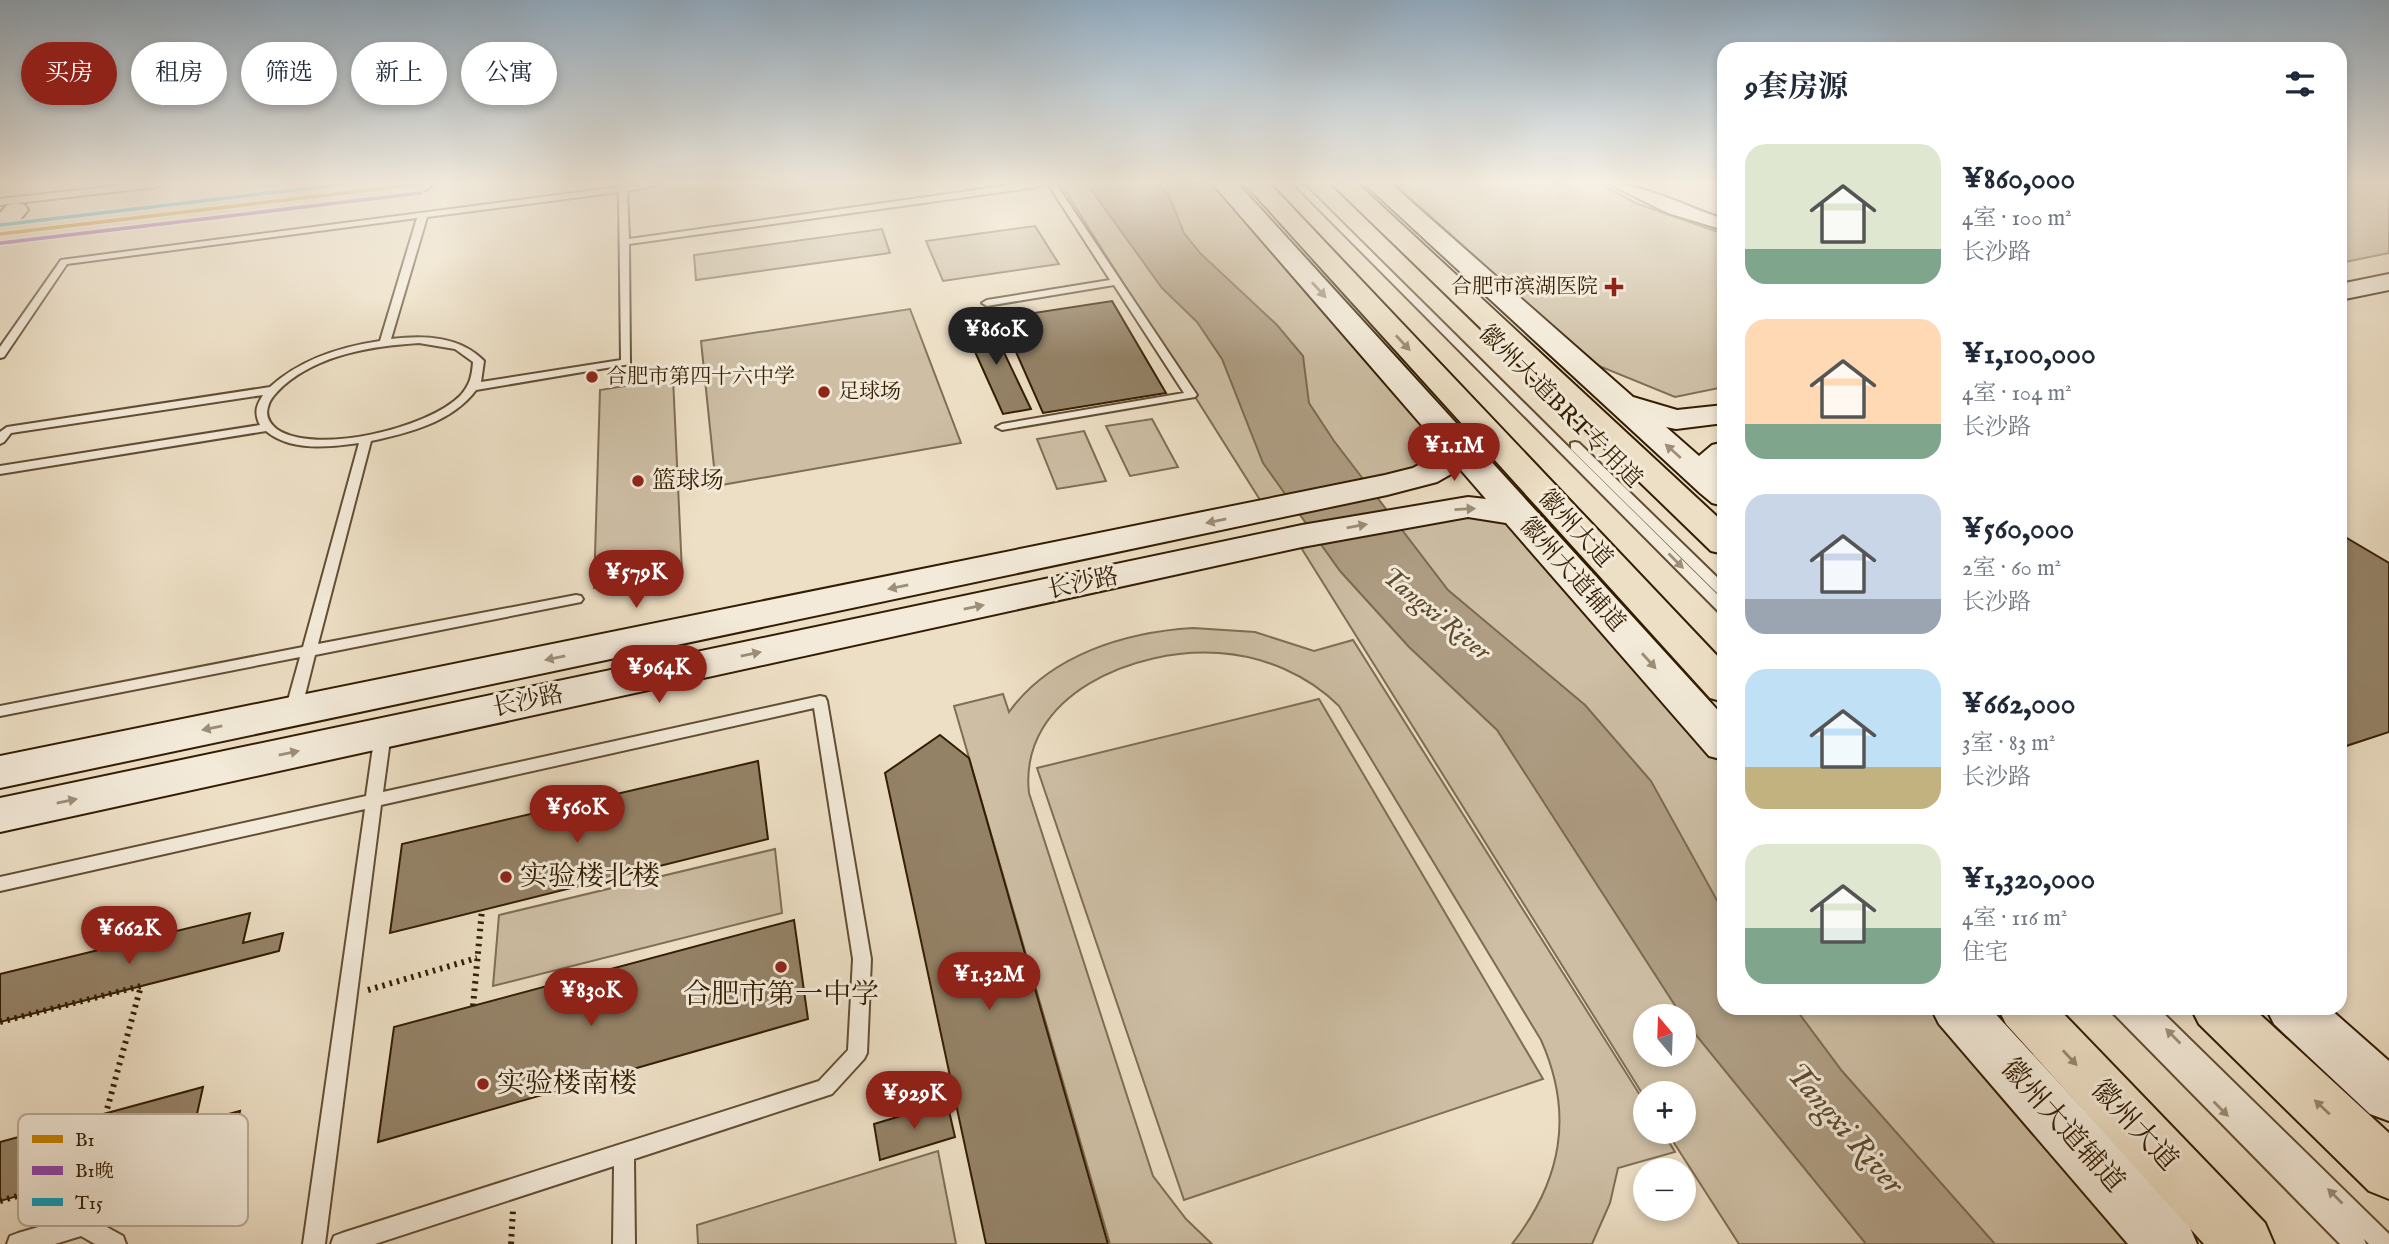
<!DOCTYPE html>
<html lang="zh">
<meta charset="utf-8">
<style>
:root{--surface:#fff;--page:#f2f2f3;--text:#1f2937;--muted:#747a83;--accent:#8f2418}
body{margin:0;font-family:"IM FELL English","Noto Serif SC",serif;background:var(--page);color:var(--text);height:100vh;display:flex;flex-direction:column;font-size:26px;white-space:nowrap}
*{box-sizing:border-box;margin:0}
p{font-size:23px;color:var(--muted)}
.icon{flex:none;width:38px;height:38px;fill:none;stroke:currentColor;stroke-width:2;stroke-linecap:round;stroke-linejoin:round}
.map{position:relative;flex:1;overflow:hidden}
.side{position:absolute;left:1717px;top:42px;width:630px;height:973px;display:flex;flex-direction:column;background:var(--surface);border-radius:21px;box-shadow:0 4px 10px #0003}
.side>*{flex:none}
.banner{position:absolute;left:21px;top:42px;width:665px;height:63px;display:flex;gap:14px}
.needle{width:46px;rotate:341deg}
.buttons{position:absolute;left:1633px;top:1004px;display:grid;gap:14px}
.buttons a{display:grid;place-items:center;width:63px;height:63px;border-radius:50%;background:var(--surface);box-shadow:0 4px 10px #0003;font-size:35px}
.price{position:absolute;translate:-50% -60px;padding:0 16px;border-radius:24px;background:var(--accent);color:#fff;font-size:23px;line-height:46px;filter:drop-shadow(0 2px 4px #0008)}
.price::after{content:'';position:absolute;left:50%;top:42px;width:21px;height:16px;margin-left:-10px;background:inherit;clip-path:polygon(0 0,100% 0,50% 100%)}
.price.on{background:#222;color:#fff}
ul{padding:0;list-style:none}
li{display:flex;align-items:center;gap:21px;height:175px;padding:0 28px}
li span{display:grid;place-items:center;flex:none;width:196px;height:140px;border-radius:21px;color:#555}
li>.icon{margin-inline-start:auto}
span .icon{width:84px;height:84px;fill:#fffc;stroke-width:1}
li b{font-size:30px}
h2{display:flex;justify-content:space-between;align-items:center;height:84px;padding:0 28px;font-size:30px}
.tag{padding:0 24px;border-radius:32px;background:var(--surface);box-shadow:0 4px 10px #0003;font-size:24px;line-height:63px}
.tag.on{background:var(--accent);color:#fff}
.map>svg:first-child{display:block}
</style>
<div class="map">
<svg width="2389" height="1244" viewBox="0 0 2389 1244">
<rect width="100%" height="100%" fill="#eddfc5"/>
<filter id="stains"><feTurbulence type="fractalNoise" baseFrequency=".00286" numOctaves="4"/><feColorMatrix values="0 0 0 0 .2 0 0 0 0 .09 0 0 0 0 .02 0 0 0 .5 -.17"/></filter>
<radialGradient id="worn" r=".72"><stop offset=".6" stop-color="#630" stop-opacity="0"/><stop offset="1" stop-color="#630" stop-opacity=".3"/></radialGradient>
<path fill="#cdbea4" stroke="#806e53" stroke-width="2" fill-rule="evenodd" d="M 1061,184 L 1225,184 L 1455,443 L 1451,460 L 1267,511 Z
M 1395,184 L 1600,184 L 1638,204 L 1724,234 L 1724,387 L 1675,397 L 1594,364 Z
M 2340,184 L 2389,184 L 2389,253 L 2340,263 Z
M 1035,226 L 1059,264 L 943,281 L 926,241 Z
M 882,229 L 890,253 L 696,280 L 694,255 Z
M 910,309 L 961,443 L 716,486 L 701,341 Z
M 673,378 L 682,572 L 594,588 L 600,390 Z
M 1152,419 L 1178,467 L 1130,476 L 1106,426 Z
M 1084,431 L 1106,481 L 1057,489 L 1037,439 Z
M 1518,514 L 1724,745 L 1724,1008 L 1957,1008 L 2167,1244 L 1739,1244 L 1667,1132 L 1684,1132 L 1684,1094 L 1645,1094 L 1645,1098 L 1295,538 L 1412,516 ZM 1645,1017 L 1684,1017 L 1684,1055 L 1645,1055 Z
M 1193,628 L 1255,632 L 1314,651 L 1353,640 L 1645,1103 L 1645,1132 L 1663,1132 L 1675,1152 L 1618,1168 L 1610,1203 L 1592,1244 L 1512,1244 C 1562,1180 1574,1114 1541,1040 L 1339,706 C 1308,675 1264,656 1219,653 C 1137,647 1018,694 1029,793 L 1153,1176 L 1186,1219 L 1212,1244 L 1110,1244 L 954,706 L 1003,694 L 1009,712 C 1050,655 1125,632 1193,628 Z
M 1319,699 L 1543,1079 L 1184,1200 L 1037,768 Z
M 775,849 L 782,913 L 493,986 L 499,915 Z
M 938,1151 L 956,1244 L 698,1244 L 697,1225 Z"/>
<path fill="#ae9d83" stroke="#7d6a4f" stroke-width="2" d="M 1087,184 L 1158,184 L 1169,196 L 1184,233 L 1200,253 L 1277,325 L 1303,356 L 1309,403 L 1334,441 L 1448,590 L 1585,705 L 1651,781 L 1724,913 L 1724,1008 L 1795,1008 L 1842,1071 L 1995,1244 L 1866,1244 L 1687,1024 L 1497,730 L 1409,647 L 1340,571 L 1263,463 L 1222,359 L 1197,322 L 1162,288 Z"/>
<path fill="#948267" stroke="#331d02" stroke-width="2" d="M 1112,301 L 1166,393 L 1043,413 L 1001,318 Z
M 988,319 L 1031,409 L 1003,414 L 962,323 Z
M 2340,534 L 2389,563 L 2389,732 L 2340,748 Z
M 940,735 L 969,758 L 1108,1244 L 986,1244 L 885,773 Z
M 758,761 L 768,839 L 390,933 L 402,844 Z
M 250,913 L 243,943 L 283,933 L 279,951 L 0,1022 L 0,974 Z
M 794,920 L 808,1019 L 378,1142 L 394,1027 Z
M 203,1087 L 195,1123 L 240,1111 L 235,1134 L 0,1201 L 0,1142 Z
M 947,1102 L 955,1137 L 880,1160 L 874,1124 Z"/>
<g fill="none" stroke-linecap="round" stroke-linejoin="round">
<defs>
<path id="lane" d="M 133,184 L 160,184 L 156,187 L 0,205 L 0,199 Z
M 619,184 L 663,184 L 627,191 L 629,239 L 1018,184 L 1041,184 L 1037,187 L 629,244 L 630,364 L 476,390 C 452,422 409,433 371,441 L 318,644 L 576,595 L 581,596 L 583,599 L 581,602 L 315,655 L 301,711 L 298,715 L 288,715 L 285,711 L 300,657 L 0,716 L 0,706 L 303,647 L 359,443 C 329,447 291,452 266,431 L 0,474 L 0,466 L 260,425 C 254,413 256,406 263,395 L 11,433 L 4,442 L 0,444 L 0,432 L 7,427 L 270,387 C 301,359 340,347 380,341 L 417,218 L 67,264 L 4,357 L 0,358 L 0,347 L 61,260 L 619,187 ZM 619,192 L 621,360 L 481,382 L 484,361 C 460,336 424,335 391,339 L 427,217 ZM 419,343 L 455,349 L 473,362 C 472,376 470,385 460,396 C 428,428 318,455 278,430 C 270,424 265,417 268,407 C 270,398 277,392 283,386 C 320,354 372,346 419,343 Z
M 1048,184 L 1056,184 L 1197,395 L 1195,397 L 1002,430 L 996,427 L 1002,424 L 1184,393 L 1114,285 L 987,306 L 982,303 L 987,300 L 1110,280 Z
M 1294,184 L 1303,184 L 1724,601 L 1724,613 L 1719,612 Z
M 1575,442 L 1579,443 L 1724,584 L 1724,596 L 1719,595 L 1571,449 L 1571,443 Z
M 820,696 L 825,697 L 827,701 L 871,959 L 867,1053 L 864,1059 L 832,1094 L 634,1159 L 635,1244 L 613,1244 L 614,1166 L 375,1244 L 331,1244 L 334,1236 L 342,1233 L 819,1081 L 848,1050 L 853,959 L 814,708 L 381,805 L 325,1244 L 303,1244 L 365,809 L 0,891 L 0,877 L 366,796 L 375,733 L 378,729 L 388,729 L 391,733 L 383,792 Z
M 2112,1008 L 2133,1008 L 2138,1012 L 2136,1008 L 2158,1008 L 2389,1234 L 2389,1244 L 2369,1244 L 2364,1239 L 2366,1244 L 2340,1244 L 2114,1014 Z
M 83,1214 L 123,1236 L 126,1244 L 95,1244 L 81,1236 L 55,1244 L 7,1244 L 10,1236 L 18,1233 Z"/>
<path id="street" d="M 1609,184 C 1646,184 1688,208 1724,219 L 1724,230 L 1668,213 Z"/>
<path id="secondary" d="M 1213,184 L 1238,184 L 1724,717 L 1724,760 L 1709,756 L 1506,523 L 1468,517 L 1302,547 L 0,832 L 0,798 L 1302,525 L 1468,497 L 1486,499 L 1460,469 L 1437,482 L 1387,495 L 0,788 L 0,756 L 1385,475 L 1413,468 L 1436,455 L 1438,444 Z
M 1365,184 L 1391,184 L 1633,397 L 1677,410 L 1724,405 L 1724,423 L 1676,429 L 1666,427 L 1699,456 L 1712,445 L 1724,442 L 1724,506 L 1712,503 L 1700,493 Z
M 16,203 L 25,205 L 28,210 L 9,233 L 0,236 L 0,213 L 7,205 Z
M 2389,274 L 2389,290 L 2340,300 L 2340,284 Z
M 1931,1008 L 1990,1008 L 2188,1223 L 2197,1244 L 2128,1244 L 1939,1024 Z
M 2266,1008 L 2329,1008 L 2389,1061 L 2389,1121 L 2370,1114 L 2274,1024 Z"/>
<path id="primary" d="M 359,184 L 432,184 L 428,189 L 420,191 L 0,242 L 0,226 Z
M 1245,184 L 1270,184 L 1724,663 L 1724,702 L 1710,698 Z
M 1332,184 L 1358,184 L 1724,523 L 1724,554 L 1711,551 Z
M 1998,1008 L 2058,1008 L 2265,1223 L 2274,1244 L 2204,1244 L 2006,1024 Z
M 2191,1008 L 2253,1008 L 2389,1133 L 2389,1199 L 2369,1191 L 2199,1024 Z"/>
</defs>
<use href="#lane" stroke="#624e33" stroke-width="4"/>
<use href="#street" stroke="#624e33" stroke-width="4"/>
<use href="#secondary" stroke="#331d02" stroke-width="4"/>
<use href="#primary" stroke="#331d02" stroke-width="4"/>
<path stroke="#331d02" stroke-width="6" stroke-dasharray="2.5 5" stroke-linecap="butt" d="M 368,990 L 477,958
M 473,1006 L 482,910
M 0,1022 L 141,986 L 106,1113
M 0,1201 L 89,1175
M 511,1244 L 513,1210"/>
<use href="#lane" fill="#f3ead9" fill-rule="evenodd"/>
<use href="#street" fill="#f3ead9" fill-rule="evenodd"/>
<use href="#secondary" fill="#f3ead9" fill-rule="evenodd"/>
<use href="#primary" fill="#eddfc5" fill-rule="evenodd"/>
<defs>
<path id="bus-1" d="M 0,234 L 419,184"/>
<path id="bus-2" d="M 1,243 L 421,193"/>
<path id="bus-3" d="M 0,225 L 345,184"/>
</defs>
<use href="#bus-1" stroke="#f3ead9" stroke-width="7"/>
<use href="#bus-2" stroke="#f3ead9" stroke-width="7"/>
<use href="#bus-3" stroke="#f3ead9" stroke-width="7"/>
<use href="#bus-1" stroke="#c68400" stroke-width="3.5"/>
<use href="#bus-2" stroke="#8e44ad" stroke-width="3.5"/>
<use href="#bus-3" stroke="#03a2c4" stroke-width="3.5"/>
</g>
<defs><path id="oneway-solid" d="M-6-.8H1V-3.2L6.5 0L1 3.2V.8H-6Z" transform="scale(1.75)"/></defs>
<g fill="#9d8e78">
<use href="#oneway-solid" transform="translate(1319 290) rotate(48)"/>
<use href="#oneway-solid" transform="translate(1673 451) rotate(-138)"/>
<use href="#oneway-solid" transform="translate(1465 509) rotate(-3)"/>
<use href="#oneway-solid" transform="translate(1216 521) rotate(168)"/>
<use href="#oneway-solid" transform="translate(1357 526) rotate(-10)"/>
<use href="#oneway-solid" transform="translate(1676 561) rotate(45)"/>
<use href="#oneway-solid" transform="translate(898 587) rotate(168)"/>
<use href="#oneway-solid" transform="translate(974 607) rotate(-12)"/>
<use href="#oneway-solid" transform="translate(751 654) rotate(-12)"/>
<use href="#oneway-solid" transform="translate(555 658) rotate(168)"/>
<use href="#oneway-solid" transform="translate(1649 661) rotate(48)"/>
<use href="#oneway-solid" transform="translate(212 728) rotate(168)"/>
<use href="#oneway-solid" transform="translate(289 753) rotate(-12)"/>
<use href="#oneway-solid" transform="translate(67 801) rotate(-12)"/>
<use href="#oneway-solid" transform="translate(2173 1036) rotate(-135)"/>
<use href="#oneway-solid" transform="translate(2221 1109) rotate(45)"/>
<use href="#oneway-solid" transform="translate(2335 1196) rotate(-135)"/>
</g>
<g fill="#99886d">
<use href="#oneway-solid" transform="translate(1403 343) rotate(47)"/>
<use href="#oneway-solid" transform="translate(2070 1058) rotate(47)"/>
<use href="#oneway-solid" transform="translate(2322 1107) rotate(-137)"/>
</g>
<linearGradient id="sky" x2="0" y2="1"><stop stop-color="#91abc0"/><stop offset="0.51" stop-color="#f7f1e5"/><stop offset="1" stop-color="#f7f1e5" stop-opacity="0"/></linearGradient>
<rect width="2389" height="358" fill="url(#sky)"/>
<g fill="#8f2418" stroke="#f3ead9" stroke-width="2.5">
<path d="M1610.5 276.5h7v7h7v7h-7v7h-7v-7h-7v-7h7z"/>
<circle cx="592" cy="377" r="7"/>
<circle cx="824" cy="392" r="7"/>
<circle cx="638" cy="481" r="7"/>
<circle cx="506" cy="877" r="7"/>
<circle cx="781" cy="967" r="7"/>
<circle cx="483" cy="1084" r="7"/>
</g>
<g text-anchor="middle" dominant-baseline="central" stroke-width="6" stroke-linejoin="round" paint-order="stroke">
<g font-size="21" fill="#331d02" stroke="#f3ead9" text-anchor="start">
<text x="1598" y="287" text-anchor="end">合肥市滨湖医院</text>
<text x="606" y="377">合肥市第四十六中学</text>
<text x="838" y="392">足球场</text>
</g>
<g font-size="24" fill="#331d02" stroke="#f3ead9">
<text transform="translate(1560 407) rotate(45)">徽州大道BRT专用道</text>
<text transform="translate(1575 529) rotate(47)">徽州大道</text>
<text transform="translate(1572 575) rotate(48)">徽州大道辅道</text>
<text transform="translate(1083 584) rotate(-12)">长沙路</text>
<text transform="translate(528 702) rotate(-12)">长沙路</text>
</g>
<g font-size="24" fill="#331d02" stroke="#f3ead9" text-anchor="start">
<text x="652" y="481">篮球场</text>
</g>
<g font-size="26" font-style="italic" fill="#5e4a2f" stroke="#f3ead9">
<text transform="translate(1436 614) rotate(39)">Tangxi River</text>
</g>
<g font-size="28" fill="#331d02" stroke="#f3ead9" text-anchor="start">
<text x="520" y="877">实验楼北楼</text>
<text x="781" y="995" text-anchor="middle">合肥市第一中学</text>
<text x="497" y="1084">实验楼南楼</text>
</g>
<g font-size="28" fill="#331d02" stroke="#f3ead9">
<text transform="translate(2062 1126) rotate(48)">徽州大道辅道</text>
<text transform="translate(2134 1126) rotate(47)">徽州大道</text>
</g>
<g font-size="32" font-style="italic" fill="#5e4a2f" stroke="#f3ead9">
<text transform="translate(1844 1129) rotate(49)">Tangxi River</text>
</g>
</g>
<rect x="18" y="1114" width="230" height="112" rx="10" fill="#f3ead9" stroke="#b9ac98" stroke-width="2"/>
<rect x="32" y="1135" width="31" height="8" fill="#c68400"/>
<rect x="32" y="1166" width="31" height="9" fill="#8e44ad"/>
<rect x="32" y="1198" width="31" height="8" fill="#03a2c4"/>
<g font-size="19" fill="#331d02">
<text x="75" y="1146">B1</text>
<text x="75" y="1177">B1晚</text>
<text x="75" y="1209">T15</text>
</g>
<rect width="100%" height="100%" filter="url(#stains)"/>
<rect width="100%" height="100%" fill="url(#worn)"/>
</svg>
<div class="buttons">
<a><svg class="needle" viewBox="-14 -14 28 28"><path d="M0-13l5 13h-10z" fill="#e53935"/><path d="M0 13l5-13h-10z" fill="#747a83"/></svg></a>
<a>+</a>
<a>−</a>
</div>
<b class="price on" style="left:996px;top:367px">¥860K</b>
<b class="price" style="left:1454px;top:483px">¥1.1M</b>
<b class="price" style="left:636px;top:610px">¥579K</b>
<b class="price" style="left:659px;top:705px">¥964K</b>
<b class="price" style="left:577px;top:845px">¥560K</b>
<b class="price" style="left:129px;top:966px">¥662K</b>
<b class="price" style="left:989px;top:1012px">¥1.32M</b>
<b class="price" style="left:591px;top:1028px">¥830K</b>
<b class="price" style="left:914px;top:1131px">¥929K</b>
<div class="banner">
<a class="tag on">买房</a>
<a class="tag">租房</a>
<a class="tag">筛选</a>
<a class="tag">新上</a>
<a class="tag">公寓</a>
</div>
<section class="side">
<h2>9套房源<svg class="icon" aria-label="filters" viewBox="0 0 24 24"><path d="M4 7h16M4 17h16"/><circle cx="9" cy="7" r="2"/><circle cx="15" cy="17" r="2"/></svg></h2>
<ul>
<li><span style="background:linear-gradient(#dfe7d0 75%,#7fa58c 0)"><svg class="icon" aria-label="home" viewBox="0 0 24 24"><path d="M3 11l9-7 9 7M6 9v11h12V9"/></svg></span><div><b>¥860,000</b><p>4室 · 100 m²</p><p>长沙路</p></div></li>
<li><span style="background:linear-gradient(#ffd9b3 75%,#7fa58c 0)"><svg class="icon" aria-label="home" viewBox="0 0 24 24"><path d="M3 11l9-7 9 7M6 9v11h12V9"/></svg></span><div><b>¥1,100,000</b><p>4室 · 104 m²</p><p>长沙路</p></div></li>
<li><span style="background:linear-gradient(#c9d6e8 75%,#9aa5b1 0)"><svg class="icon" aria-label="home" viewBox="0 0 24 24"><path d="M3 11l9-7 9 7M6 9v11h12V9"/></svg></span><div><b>¥560,000</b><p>2室 · 60 m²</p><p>长沙路</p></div></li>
<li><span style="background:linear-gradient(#bfe0f5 70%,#c2b280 0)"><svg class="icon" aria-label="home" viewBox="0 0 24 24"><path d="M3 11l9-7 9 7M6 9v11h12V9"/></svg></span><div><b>¥662,000</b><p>3室 · 83 m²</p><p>长沙路</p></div></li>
<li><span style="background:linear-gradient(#dfe7d0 60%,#7fa58c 0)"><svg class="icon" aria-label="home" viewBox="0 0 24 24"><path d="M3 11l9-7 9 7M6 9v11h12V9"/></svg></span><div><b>¥1,320,000</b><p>4室 · 116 m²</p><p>住宅</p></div></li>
</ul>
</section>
</div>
